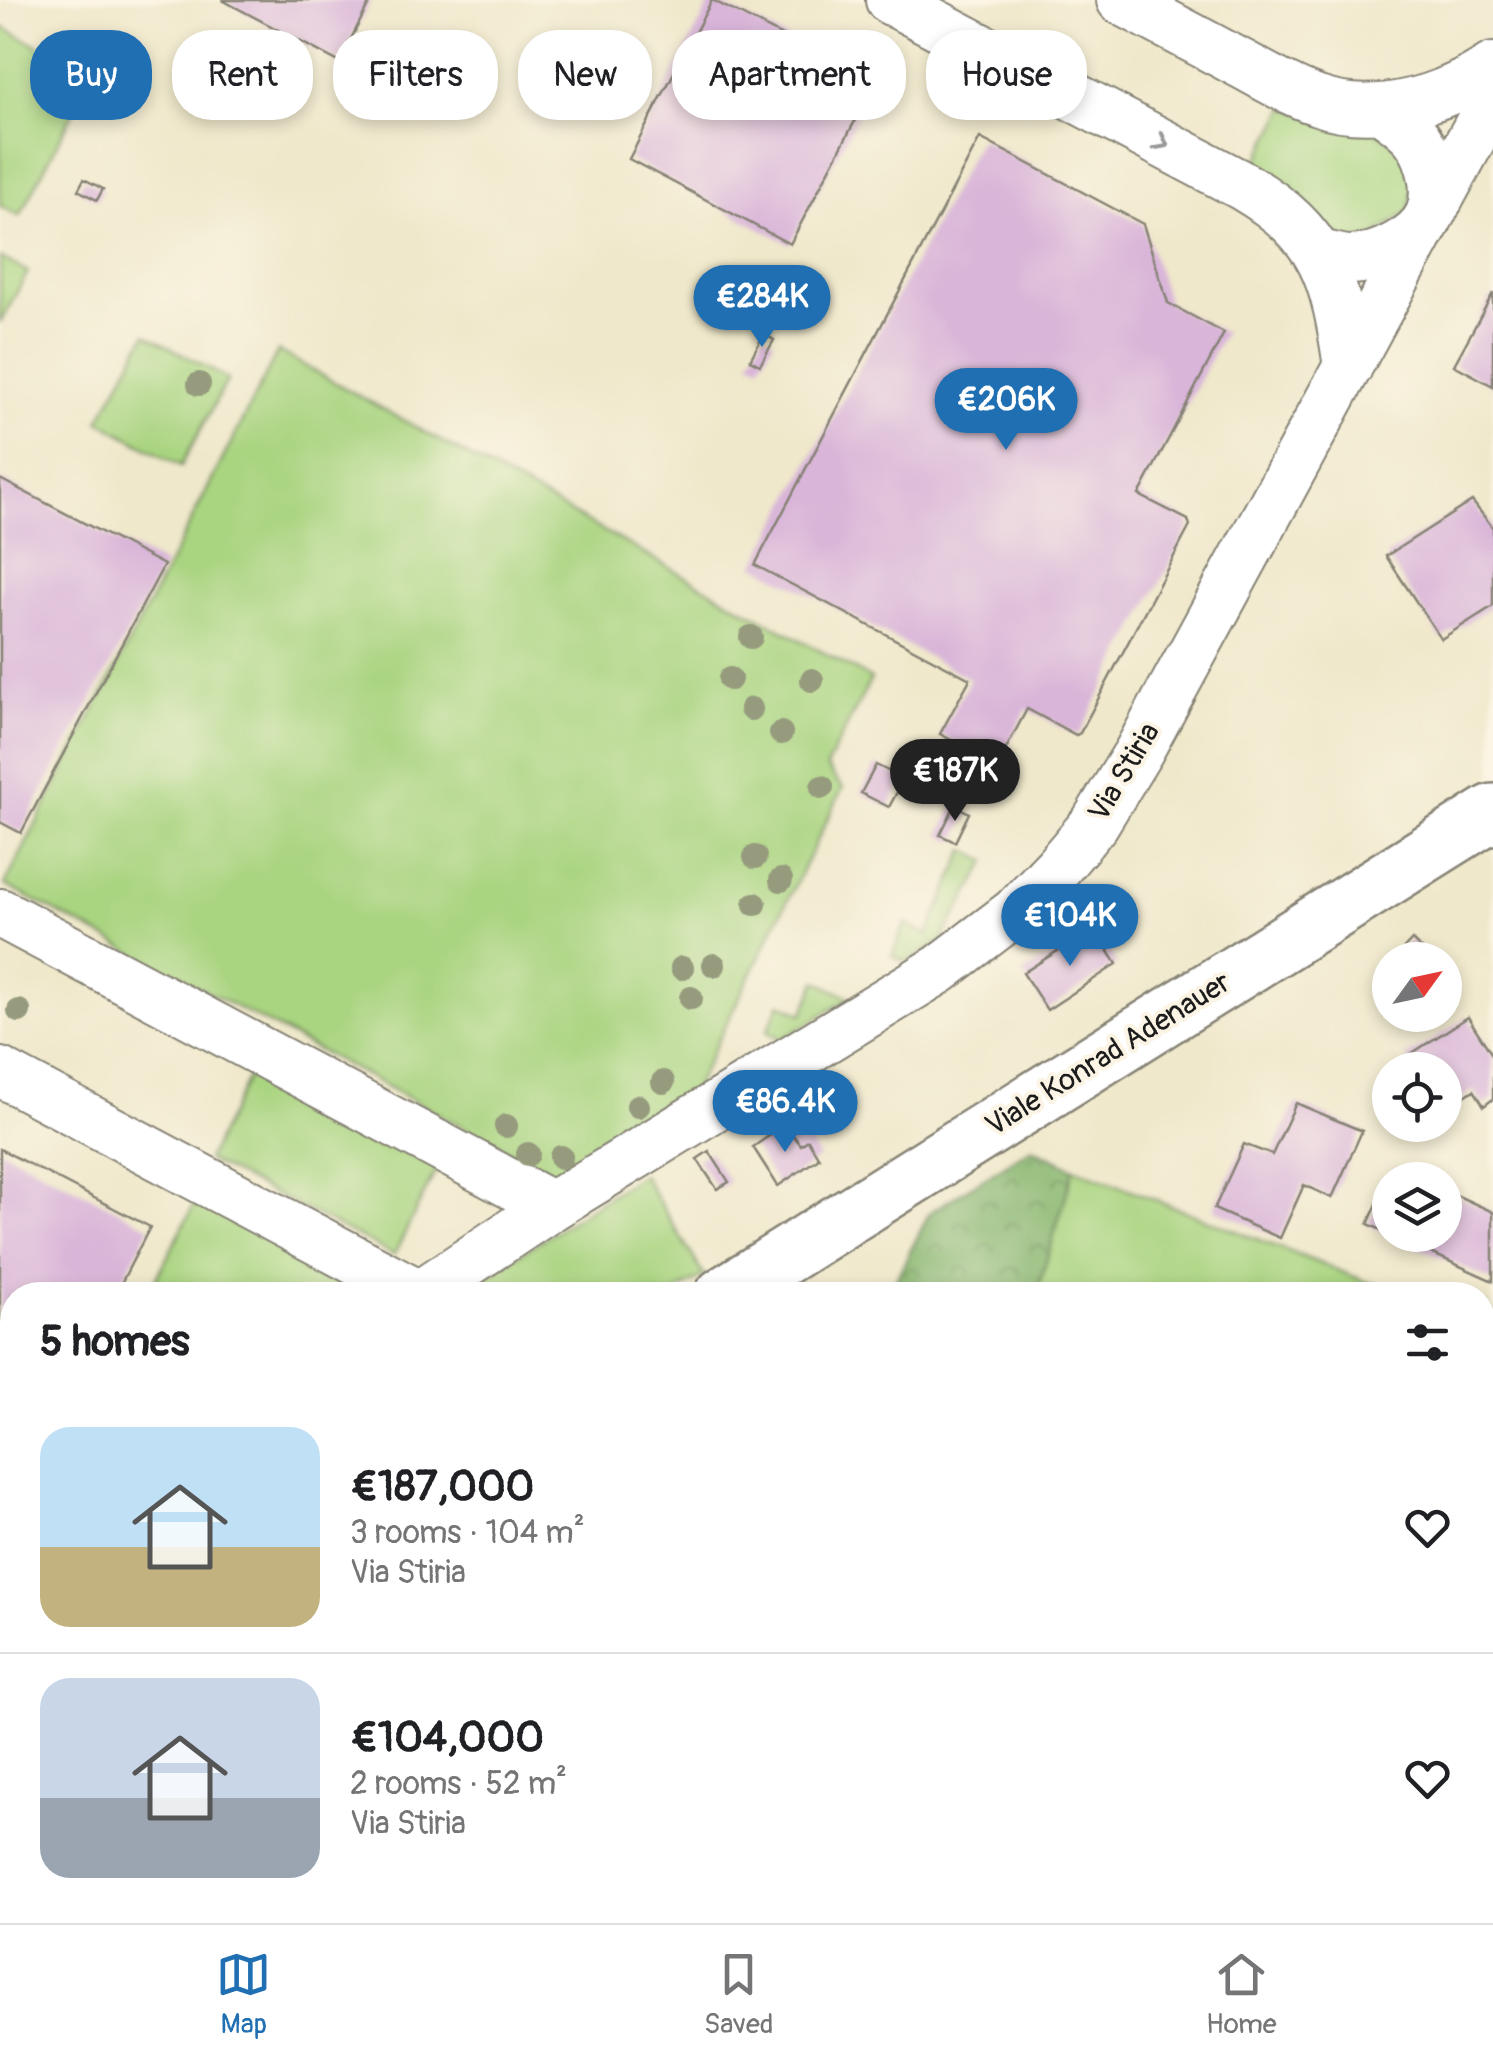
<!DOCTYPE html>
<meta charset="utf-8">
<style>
:root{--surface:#fff;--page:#f6f6f6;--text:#202124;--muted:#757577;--line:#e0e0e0;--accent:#1f6fb2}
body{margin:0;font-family:Pangolin,sans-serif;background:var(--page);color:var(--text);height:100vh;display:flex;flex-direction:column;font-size:38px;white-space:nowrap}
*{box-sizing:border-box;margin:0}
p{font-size:32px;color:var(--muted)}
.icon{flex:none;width:55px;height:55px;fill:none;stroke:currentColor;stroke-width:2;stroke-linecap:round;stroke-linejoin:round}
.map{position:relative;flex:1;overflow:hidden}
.sheet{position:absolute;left:0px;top:1282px;width:1495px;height:642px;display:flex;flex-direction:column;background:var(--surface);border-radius:40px 40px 0 0;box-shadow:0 5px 15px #0003}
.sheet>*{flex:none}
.hud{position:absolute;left:30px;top:30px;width:1435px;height:90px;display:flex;gap:20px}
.needle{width:65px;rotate:57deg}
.fabs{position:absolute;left:1372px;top:942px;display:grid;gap:20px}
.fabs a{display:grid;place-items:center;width:90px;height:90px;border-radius:50%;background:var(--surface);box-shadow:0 5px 15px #0003;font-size:50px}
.price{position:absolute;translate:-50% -85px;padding:0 22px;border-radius:35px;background:var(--accent);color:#fff;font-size:32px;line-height:65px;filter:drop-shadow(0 2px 5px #0008)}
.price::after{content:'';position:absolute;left:50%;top:60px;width:30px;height:22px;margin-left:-15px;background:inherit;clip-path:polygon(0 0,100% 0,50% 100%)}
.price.current{background:#222;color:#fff}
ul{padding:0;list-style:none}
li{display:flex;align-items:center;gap:30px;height:250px;padding:0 40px}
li+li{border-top:2px solid var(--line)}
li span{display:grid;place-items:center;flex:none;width:280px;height:200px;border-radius:30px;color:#555}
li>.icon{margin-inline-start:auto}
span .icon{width:120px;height:120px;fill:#fffc;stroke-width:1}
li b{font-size:42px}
h2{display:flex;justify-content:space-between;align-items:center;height:120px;padding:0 40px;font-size:42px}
.pill{padding:0 35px;border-radius:40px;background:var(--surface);box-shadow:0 5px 15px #0003;font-size:35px;line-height:90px}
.pill.current{background:var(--accent);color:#fff}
.dock{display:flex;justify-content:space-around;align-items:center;height:140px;border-top:2px solid var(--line);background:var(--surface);font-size:28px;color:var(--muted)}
.dock a{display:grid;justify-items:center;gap:5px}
.dock .current{color:var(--accent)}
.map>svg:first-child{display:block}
</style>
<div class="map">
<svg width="1493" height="1923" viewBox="0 0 1493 1923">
<defs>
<pattern id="forest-crowns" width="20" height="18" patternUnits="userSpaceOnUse" patternTransform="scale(2.5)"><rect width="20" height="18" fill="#86b66e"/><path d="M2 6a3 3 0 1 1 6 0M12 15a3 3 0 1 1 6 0" fill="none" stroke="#6d935a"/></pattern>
</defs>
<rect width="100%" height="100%" fill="#fcf5e5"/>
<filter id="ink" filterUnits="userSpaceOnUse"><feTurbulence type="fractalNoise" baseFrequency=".01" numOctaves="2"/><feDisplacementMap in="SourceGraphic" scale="20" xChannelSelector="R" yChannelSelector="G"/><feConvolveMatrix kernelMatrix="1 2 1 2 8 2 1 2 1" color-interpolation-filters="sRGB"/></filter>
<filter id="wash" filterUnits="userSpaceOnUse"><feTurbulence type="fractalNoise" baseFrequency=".0048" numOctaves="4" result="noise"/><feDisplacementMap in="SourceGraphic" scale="40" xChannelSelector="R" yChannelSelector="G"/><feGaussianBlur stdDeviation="2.25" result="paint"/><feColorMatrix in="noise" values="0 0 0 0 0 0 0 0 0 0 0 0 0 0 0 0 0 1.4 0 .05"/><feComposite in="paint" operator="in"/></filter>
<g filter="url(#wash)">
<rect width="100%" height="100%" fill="#efe8cb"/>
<path fill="#a9d480" stroke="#62784e" stroke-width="2.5" d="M 0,26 L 93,74 L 20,216 L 0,206 Z
M 1286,108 C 1327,119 1398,122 1412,171 C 1415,182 1411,198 1410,210 L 1368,241 L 1331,238 L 1251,173 Z
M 0,257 L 28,272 L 0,323 Z
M 146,334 L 228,379 L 181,466 L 99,421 Z
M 278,351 L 871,679 L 826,767 L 843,788 L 691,1095 L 558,1177 L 5,885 Z
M 965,850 L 987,861 L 941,942 L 907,962 L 892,956 L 905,924 L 928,935 Z
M 817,981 L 850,998 L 782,1039 L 767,1032 L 780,1003 L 803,1014 Z
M 254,1065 L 441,1160 L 394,1255 L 207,1160 Z
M 1074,1168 L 1401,1295 L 1036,1295 Z
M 642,1174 L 704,1275 L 671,1295 L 458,1295 Z
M 199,1195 L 374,1295 L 148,1295 Z
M 1482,1327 L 1493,1331 L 1493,1719 L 1482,1714 Z
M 12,1773 L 12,1846 L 0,1864 L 0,1781 Z
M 589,1912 L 605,1923 L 114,1923 L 100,1913 Z"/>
<path fill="url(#forest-crowns)" stroke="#516945" stroke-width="2.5" d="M 1032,1148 L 1074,1168 L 1036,1295 L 888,1295 L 930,1212 Z
M 12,1562 L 12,1691 L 0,1698 L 0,1587 Z"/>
<g id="blocks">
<path fill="#d9b5d9" d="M 222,0 L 371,0 L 339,62 Z
M 712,0 L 875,83 L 790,244 L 629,159 Z
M 980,138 L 1143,224 L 1168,303 L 1224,333 L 1139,495 L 1188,520 L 1190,526 L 1080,733 L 1076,735 L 1027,709 L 998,764 L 940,734 L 970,679 L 755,565 Z
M 84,179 L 103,189 L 97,200 L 78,190 Z
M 1493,293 L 1493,386 L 1454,365 Z
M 764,334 L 774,340 L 760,365 L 750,360 Z
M 0,479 L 164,565 L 21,833 L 0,822 Z
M 1472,501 L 1493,528 L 1493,606 L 1441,639 L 1386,556 Z
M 876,765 L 904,779 L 889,807 L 861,793 Z
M 955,805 L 969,813 L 955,842 L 940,835 Z
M 1094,928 L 1117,964 L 1047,1010 L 1023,973 Z
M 1412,940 L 1433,960 L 1399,960 L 1396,957 Z
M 1468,1017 L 1493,1056 L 1493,1099 L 1484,1106 L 1474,1090 L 1457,1101 L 1445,1083 L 1445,1070 L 1415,1070 L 1406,1057 Z
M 824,1071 L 839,1093 L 828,1101 L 813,1078 Z
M 1296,1103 L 1362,1131 L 1332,1198 L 1304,1185 L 1280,1238 L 1214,1209 L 1244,1144 L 1272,1155 Z
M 785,1125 L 801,1145 L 808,1140 L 819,1158 L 778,1186 L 753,1147 Z
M 0,1149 L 150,1227 L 115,1295 L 12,1295 L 12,1385 L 0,1378 Z
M 709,1151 L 729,1182 L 717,1189 L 697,1159 Z
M 1394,1167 L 1423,1180 L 1390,1180 L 1390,1234 L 1368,1224 Z
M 1445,1190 L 1493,1212 L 1493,1281 L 1391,1235 L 1445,1235 Z
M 648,1912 L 684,1912 L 699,1923 L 641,1923 Z
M 1021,1912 L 1066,1912 L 1063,1918 L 1070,1923 L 1013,1923 Z
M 1137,1912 L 1203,1912 L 1196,1923 L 1151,1923 Z
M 1258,1912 L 1319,1912 L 1312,1923 L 1251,1923 Z"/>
</g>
</g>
<g filter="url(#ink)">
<use href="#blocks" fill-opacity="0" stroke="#868274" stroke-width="2.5"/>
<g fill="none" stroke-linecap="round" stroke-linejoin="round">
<defs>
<path id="minor" d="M 890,0 L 1243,186 C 1325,234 1335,278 1348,367
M 1121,0 C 1159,20 1198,41 1236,61 C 1263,75 1290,92 1318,101 C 1375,121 1445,99 1493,67
M 1320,254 C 1330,256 1341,260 1351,260 C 1377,259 1419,240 1430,214 C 1439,191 1431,158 1417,139 C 1407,126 1393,117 1380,108
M 0,913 L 552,1206
M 0,1072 L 419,1294
M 419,1295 L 552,1206 L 940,969 L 1015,912 L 1058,867 L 1095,823 L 1139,751 L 1493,99
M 887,1912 L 902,1923
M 969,1923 L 977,1912"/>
<path id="major" d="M 723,1295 L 1493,812
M 0,1742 L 12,1735"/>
</defs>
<use href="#minor" stroke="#868274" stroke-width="52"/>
<use href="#major" stroke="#868274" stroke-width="60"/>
<use href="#minor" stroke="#fff" stroke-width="48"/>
<use href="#major" stroke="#fff" stroke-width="55"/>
</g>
<g fill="#969b7e">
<circle cx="199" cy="384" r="12"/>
<circle cx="751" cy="637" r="12"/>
<circle cx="730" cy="679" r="12"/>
<circle cx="812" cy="680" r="12"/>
<circle cx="751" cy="709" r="12"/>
<circle cx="781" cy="733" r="12"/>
<circle cx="822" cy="787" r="12"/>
<circle cx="755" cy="857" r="12"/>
<circle cx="781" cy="880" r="12"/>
<circle cx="755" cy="904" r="12"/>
<circle cx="714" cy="965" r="12"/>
<circle cx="682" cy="968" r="12"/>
<circle cx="691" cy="998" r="12"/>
<circle cx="19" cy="1011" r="12"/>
<circle cx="663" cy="1082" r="12"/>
<circle cx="638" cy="1106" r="12"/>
<circle cx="506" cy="1126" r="12"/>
<circle cx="528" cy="1154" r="12"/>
<circle cx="561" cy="1157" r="12"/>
</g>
<defs><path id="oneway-chevron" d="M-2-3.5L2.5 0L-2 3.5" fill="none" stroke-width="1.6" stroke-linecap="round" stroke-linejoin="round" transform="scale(2.5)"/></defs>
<use stroke="#999" href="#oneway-chevron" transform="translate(1162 143) rotate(28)"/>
</g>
<g text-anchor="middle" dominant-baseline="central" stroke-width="8" stroke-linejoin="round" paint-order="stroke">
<g font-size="30" fill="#1c1c1c" stroke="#fcf5e5">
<text transform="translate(1124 772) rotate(-59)">Via Stiria</text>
<text transform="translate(1108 1054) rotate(-32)">Viale Konrad Adenauer</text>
</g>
</g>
</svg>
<div class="fabs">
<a><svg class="needle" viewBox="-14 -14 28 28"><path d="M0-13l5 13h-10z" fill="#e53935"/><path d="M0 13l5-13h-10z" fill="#757577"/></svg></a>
<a><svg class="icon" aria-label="locate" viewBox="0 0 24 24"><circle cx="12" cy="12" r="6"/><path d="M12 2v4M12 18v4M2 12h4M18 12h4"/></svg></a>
<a><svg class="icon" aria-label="layers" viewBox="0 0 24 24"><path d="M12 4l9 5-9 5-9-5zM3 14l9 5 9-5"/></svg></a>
</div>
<b class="price" style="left:762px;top:350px">€284K</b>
<b class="price" style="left:1006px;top:453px">€206K</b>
<b class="price current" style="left:955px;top:824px">€187K</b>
<b class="price" style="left:1070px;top:969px">€104K</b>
<b class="price" style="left:785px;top:1155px">€86.4K</b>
<div class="hud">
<a class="pill current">Buy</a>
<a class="pill">Rent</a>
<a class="pill">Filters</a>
<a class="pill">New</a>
<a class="pill">Apartment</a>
<a class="pill">House</a>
</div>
<section class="sheet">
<h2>5 homes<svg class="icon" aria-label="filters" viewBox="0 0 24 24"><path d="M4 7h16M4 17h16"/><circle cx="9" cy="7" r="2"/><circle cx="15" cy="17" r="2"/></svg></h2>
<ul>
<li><span style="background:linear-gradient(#bfe0f5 60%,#c2b280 0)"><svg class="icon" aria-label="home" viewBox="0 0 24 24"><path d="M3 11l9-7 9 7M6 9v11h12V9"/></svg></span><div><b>€187,000</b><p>3 rooms · 104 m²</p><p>Via Stiria</p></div><svg class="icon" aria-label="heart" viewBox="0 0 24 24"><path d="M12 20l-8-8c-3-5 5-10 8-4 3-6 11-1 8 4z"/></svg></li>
<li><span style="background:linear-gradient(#c9d6e8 60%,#9aa5b1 0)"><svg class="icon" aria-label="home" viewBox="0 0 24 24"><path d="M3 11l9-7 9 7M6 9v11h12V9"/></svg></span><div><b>€104,000</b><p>2 rooms · 52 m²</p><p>Via Stiria</p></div><svg class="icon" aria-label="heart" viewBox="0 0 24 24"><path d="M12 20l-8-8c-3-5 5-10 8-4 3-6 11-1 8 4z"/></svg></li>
</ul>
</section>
</div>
<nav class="dock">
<a class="current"><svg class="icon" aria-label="map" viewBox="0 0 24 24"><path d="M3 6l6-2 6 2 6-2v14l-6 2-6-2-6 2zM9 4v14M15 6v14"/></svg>Map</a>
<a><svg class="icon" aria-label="saved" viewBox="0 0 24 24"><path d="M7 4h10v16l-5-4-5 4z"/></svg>Saved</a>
<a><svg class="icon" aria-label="home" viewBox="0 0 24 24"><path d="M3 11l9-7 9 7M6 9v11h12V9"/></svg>Home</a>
</nav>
